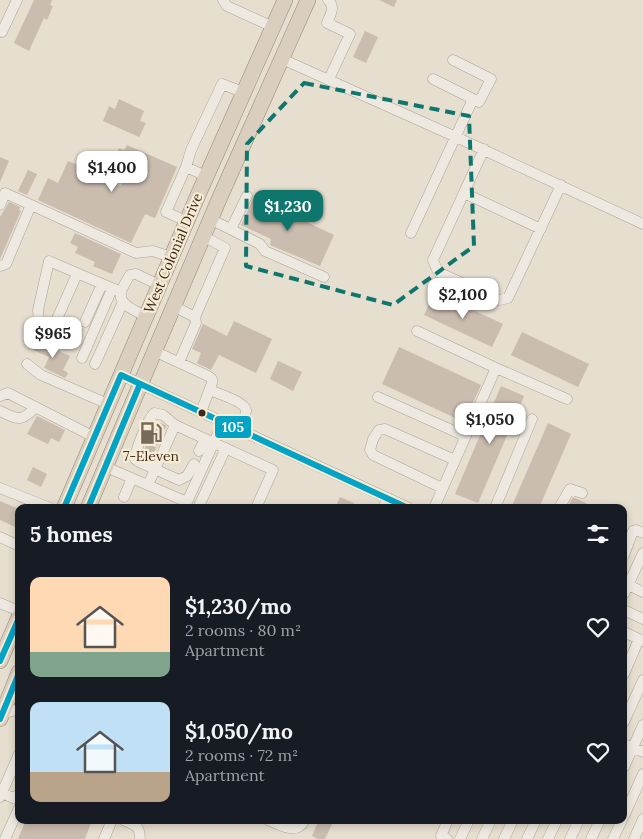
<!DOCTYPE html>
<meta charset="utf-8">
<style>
:root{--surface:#171b24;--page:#242831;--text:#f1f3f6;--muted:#9ea1a6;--accent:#0f766e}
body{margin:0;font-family:Lora,serif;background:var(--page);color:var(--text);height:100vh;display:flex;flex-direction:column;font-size:19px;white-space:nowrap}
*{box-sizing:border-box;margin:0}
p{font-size:16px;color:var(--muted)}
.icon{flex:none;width:28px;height:28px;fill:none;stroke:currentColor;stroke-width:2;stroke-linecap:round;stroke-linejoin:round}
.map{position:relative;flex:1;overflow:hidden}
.details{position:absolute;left:15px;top:504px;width:612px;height:320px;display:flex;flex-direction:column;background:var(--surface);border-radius:10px;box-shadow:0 2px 8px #0003}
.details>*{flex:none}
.price{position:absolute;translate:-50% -42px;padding:0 11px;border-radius:10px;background:#fff;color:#222;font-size:16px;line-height:32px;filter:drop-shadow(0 1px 2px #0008)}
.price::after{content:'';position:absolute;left:50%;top:30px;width:15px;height:11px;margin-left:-8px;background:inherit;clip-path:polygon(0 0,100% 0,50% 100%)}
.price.current{background:var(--accent);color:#fff}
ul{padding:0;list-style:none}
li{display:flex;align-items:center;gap:15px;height:125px;padding:0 15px}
li span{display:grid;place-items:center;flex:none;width:140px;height:100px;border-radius:10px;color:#555}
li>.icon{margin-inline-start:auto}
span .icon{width:60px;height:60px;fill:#fffc;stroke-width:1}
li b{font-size:21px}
h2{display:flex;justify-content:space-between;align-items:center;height:60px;padding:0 15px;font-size:21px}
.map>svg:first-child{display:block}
</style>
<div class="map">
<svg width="643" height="839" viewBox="0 0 643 839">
<rect width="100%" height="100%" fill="#e6dece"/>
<path fill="#cabcae" d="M 34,0 L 52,0 L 50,5 L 53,6 L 47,20 L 44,18 L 29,51 L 14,43 Z
M 379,0 L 397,0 L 394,7 Z
M 365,31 L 378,37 L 366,63 L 353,57 Z
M 119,99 L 144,111 L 140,121 L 146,123 L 139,137 L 103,121 L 109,106 L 115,109 Z
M 127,145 L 177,167 L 155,218 L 145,214 L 131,243 L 38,200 L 48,178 L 58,183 L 68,161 L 83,167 L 86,159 L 95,163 L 92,168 L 100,172 L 99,176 L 121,186 L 132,161 L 116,154 L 119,148 L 124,150 Z
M 0,157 L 9,161 L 0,182 Z
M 28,170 L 37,174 L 27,195 L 18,191 Z
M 254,197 L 334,235 L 320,266 L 270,245 L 271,239 L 241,225 Z
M 9,202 L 20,207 L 19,210 L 21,211 L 0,259 L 0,217 Z
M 75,233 L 121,254 L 112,274 L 93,266 L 95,262 L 75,253 L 78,247 L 70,243 Z
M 435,292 L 503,324 L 492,347 L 424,315 Z
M 234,321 L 272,339 L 256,373 L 219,355 L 211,370 L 197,363 L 201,353 L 192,349 L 203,324 L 227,336 Z
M 522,332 L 589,364 L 578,387 L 511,355 Z
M 37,341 L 70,356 L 63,370 L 68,373 L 65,378 L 44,368 L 49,357 L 33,350 Z
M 399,347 L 481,385 L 464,422 L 382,384 Z
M 278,361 L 302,372 L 293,391 L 270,379 Z
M 501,386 L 524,396 L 478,503 L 455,494 Z
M 37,416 L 65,430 L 59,442 L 51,438 L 48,444 L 27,434 Z
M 548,423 L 571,434 L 539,508 L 511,508 Z
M 33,467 L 47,474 L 41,487 L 27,480 Z
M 340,497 L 354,503 L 352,508 L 335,508 Z
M 573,497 L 596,508 L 567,508 Z
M 0,501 L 19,509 L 19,519 L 15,527 L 0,520 Z
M 26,820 L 92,820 L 85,839 L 18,839 Z
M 312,820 L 334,820 L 325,839 L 318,839 L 312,836 L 317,824 L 312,822 Z"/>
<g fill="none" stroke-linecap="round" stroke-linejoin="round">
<path stroke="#c4baab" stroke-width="10" stroke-dasharray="10 5" stroke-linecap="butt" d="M 155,426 L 166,431
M 150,437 L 161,442
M 145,448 L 156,453"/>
<defs>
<path id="minor" d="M 223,0 L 227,6 L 273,27
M 328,0 C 336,7 330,15 327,23 L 350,34 L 329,79
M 0,31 L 2,32 L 17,0
M 282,59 L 456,137 L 643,224
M 453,60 L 491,79 L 479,102 L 473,99
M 484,149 L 433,260 L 438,272 L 499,300 L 508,298 L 561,185
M 186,167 L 191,150 L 222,84 L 243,92
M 464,193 L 541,229
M 0,205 L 5,193 L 136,253 L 153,251 L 171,257
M 210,219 L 260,244 L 265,251 L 324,277
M 186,221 L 166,212 L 186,167 L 206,176
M 231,229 L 247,196
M 411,233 L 473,99 L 433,79
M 0,266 L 6,264 L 31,205
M 173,306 L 195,317 L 196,323 L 179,362
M 146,316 C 138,312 118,305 121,293 C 122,287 127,280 130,275 L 136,274 L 159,285
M 195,317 L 225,248 L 203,236
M 85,322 L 102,284
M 39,323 L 38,310 L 49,261 L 121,292
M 53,328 L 77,274
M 417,331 L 496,368 L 434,508
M 154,351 L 208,376 L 212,379 L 212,383 L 201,412
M 82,358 L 112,289
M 27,364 L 41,375 L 108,404
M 95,364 L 123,302
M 496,368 L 567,399
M 121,375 L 409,508
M 210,390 C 218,394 244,401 246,410 C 247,415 240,424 238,429
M 0,396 L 8,393 L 94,437
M 378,397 L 465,436
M 0,411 C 19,420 21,422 36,407
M 175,425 L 163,415 L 154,413 C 147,421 136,448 135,459 L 139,462 L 179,480 L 187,476 L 194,464
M 199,451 L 205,439
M 106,467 L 187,502 L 223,422
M 148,485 L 175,425 L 273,470 L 256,508
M 0,488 L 50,508
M 442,488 L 373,455 L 370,450 L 373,439 L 379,430 L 385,429 L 455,460
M 124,497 L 132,478
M 198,508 L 226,448
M 383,508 L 388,498
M 495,508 L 532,419
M 559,508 L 570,489 L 582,493
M 0,537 L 19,546
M 624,555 L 633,531 L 636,530 L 643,533
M 624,583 L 643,592
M 624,594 L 643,553
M 0,603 L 19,611
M 624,610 L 643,619
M 624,632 L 643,641
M 624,674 L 639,639
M 2,714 L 19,709
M 624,722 L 643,680
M 624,744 L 643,752
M 624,767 L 643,725
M 0,792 L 13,798 L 19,794
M 0,797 L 19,754
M 624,816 L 643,774
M 123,820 C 134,825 140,825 140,839
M 268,820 C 281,825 296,836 305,820
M 5,839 L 19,808
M 104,839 L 112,820
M 447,839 L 441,836 L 448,820
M 460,839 L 469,820
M 482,839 L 491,820
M 504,839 L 513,820
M 527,839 L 536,820
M 548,839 L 557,820
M 570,839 L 579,820
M 591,839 L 600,820
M 613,839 L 622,820
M 634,839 L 643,819"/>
<path id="highway" d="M 64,508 L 198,195 L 285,0
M 88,508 L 220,197 L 308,0
M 0,661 L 19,617
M 0,719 L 19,672"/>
</defs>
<use href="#minor" stroke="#aba397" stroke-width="11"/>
<use href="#highway" stroke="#91887e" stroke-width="16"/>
<use href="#minor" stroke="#eee9e0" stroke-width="10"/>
<use href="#highway" stroke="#dacebe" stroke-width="15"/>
<defs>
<path id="bus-1" d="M 64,508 L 121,375 L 408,508
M 88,508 L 140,384
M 0,661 L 19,618
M 0,719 L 19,673"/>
</defs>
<use href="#bus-1" stroke="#f8ebd4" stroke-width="10"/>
<use href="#bus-1" stroke="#03a3c5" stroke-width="6"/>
</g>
<path fill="none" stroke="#0f766e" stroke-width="4" stroke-dasharray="10 6" stroke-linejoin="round" d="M 304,83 L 469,116 L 474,246 L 393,305 L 246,266 L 247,144 Z"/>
<defs>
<symbol id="fuel-bare" viewBox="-9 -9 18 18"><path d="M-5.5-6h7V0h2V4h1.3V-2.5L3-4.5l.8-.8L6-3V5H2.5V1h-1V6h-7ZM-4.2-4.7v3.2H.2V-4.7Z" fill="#776a5c" stroke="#f8ebd4" stroke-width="2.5" paint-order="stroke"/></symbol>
</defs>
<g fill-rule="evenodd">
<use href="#fuel-bare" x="135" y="417" width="32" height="32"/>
</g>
<circle fill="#3b2b1e" stroke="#f8ebd4" stroke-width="2" cx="202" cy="413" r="4.5"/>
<g text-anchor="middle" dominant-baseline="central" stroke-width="4.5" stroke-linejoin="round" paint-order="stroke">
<g font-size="14" fill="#3b2b1e" stroke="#f8ebd4">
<text transform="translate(173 253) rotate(-67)">West Colonial Drive</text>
</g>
<g font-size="14" fill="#3b2b1e" stroke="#f8ebd4">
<text x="151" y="456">7-Eleven</text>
</g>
</g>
<rect stroke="#f8ebd4" stroke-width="2" x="214" y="415" width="38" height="24" rx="5" fill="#03a3c5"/>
<g font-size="14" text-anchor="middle" font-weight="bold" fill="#fff">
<text x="233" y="432">105</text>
</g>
</svg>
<b class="price" style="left:112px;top:193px">$1,400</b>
<b class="price current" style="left:288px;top:232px">$1,230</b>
<b class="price" style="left:463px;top:320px">$2,100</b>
<b class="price" style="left:53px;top:359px">$965</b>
<b class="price" style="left:490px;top:445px">$1,050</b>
<section class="details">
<h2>5 homes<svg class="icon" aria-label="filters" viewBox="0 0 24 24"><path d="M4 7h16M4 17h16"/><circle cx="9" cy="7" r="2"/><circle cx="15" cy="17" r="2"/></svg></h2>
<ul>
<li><span style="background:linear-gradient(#ffd9b3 75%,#7fa58c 0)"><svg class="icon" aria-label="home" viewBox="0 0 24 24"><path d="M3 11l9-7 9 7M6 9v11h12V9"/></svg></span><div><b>$1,230/mo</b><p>2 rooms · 80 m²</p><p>Apartment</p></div><svg class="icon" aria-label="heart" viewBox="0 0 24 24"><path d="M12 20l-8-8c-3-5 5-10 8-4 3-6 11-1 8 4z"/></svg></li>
<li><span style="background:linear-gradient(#bfe0f5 70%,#b9a48a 0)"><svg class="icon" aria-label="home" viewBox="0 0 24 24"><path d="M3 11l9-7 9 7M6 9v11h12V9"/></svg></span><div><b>$1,050/mo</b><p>2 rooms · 72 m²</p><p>Apartment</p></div><svg class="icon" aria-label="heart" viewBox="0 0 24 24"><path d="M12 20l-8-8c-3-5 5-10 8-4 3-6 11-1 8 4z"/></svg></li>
</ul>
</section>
</div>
